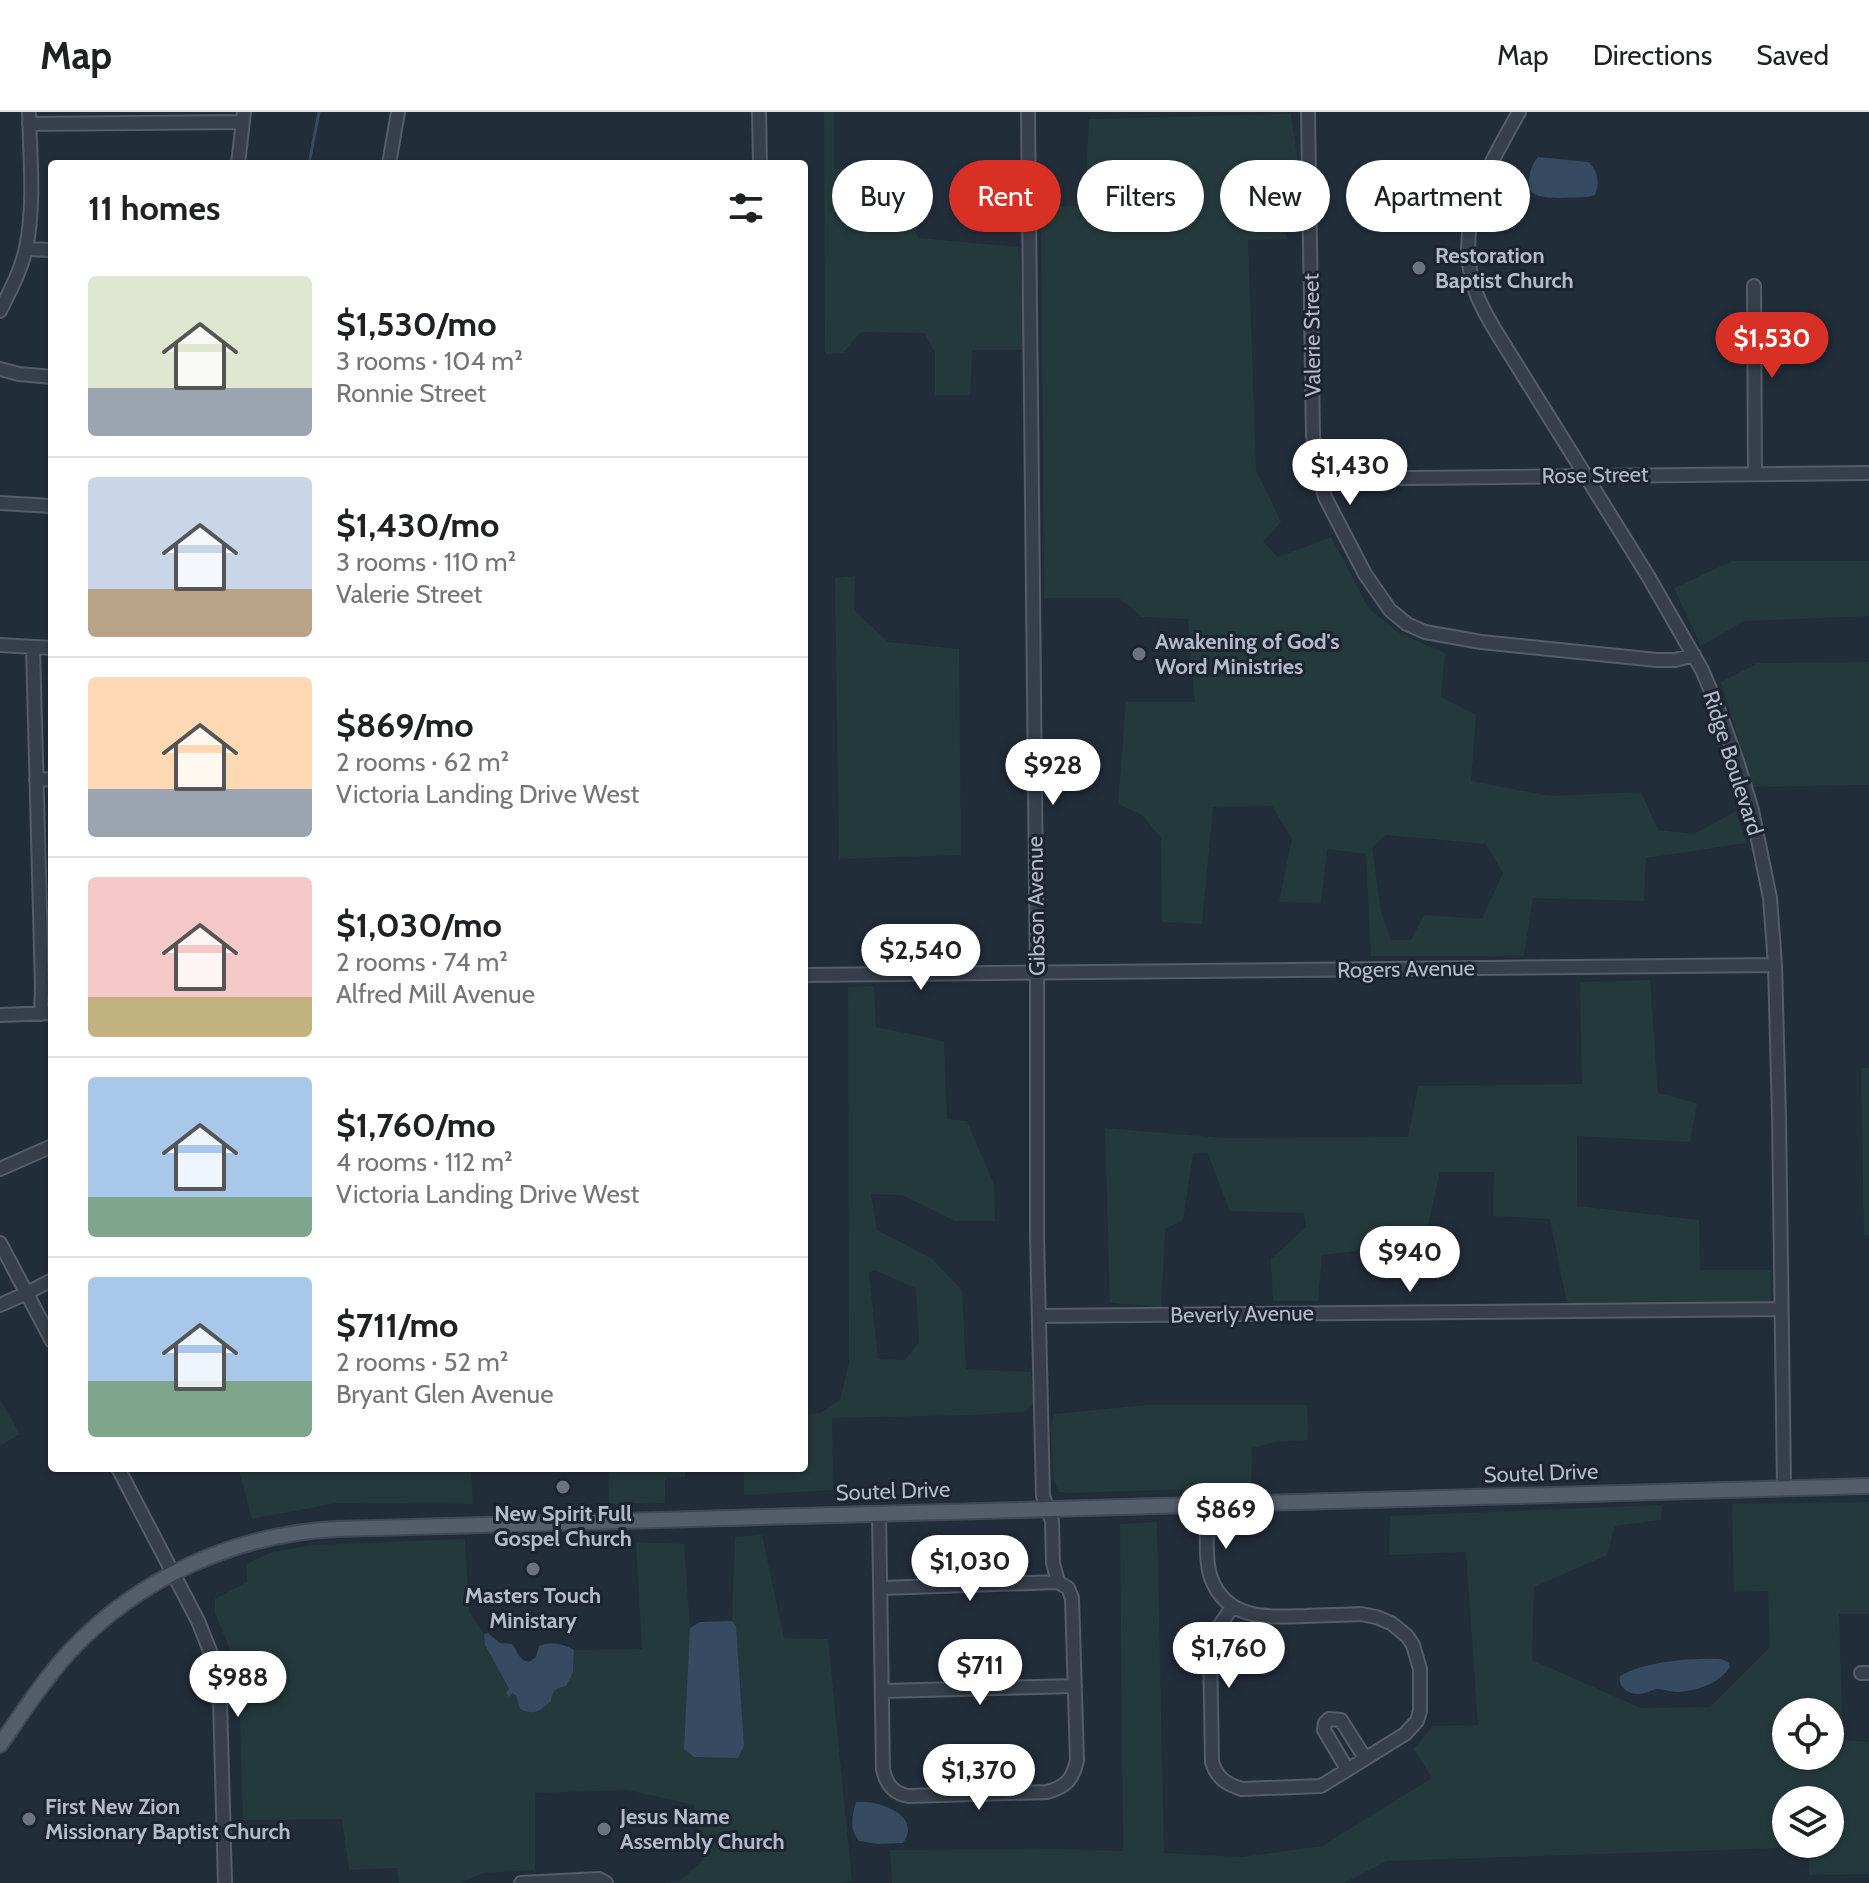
<!DOCTYPE html>
<meta charset="utf-8">
<style>
:root{--surface:#fff;--page:#f6f6f6;--text:#202124;--muted:#757577;--line:#e0e0e0;--accent:#d93025}
body{margin:0;font-family:Cabin,sans-serif;background:var(--page);color:var(--text);height:100vh;display:flex;flex-direction:column;font-size:30px;white-space:nowrap}
*{box-sizing:border-box;margin:0}
p{font-size:26px;color:var(--muted)}
.icon{flex:none;width:44px;height:44px;fill:none;stroke:currentColor;stroke-width:2;stroke-linecap:round;stroke-linejoin:round}
.map{position:relative;flex:1;overflow:hidden}
.drawer{position:absolute;left:48px;top:48px;width:760px;height:1312px;display:flex;flex-direction:column;background:var(--surface);border-radius:8px;box-shadow:0 2px 6px #0004}
.drawer>*{flex:none}
.guide{position:absolute;left:832px;top:48px;width:760px;height:72px;display:flex;gap:16px}
.tools{position:absolute;left:1772px;top:1586px;display:grid;gap:16px}
.tools a{display:grid;place-items:center;width:72px;height:72px;border-radius:50%;background:var(--surface);box-shadow:0 2px 6px #0004;font-size:40px}
.price{position:absolute;translate:-50% -68px;padding:0 18px;border-radius:28px;background:#fff;color:#222;font-size:26px;line-height:52px;filter:drop-shadow(0 2px 4px #0008)}
.price::after{content:'';position:absolute;left:50%;top:48px;width:24px;height:18px;margin-left:-12px;background:inherit;clip-path:polygon(0 0,100% 0,50% 100%)}
.price.selected{background:var(--accent);color:#fff}
ul{padding:0;list-style:none}
li{display:flex;align-items:center;gap:24px;height:200px;padding:0 40px}
li+li{border-top:2px solid var(--line)}
li span{display:grid;place-items:center;flex:none;width:224px;height:160px;border-radius:8px;color:#555}
li>.icon{margin-inline-start:auto}
span .icon{width:96px;height:96px;fill:#fffc;stroke-width:1}
li b{font-size:34px}
h2{display:flex;justify-content:space-between;align-items:center;height:96px;padding:0 40px;font-size:34px}
.pill{padding:0 28px;border-radius:36px;background:var(--surface);box-shadow:0 2px 6px #0004;font-size:28px;line-height:72px}
.pill.selected{background:var(--accent);color:#fff}
header{display:flex;align-items:center;gap:48px;box-sizing:border-box;height:112px;padding:0 40px;background:var(--surface);border-bottom:2px solid var(--line)}
header strong{font-size:38px}
nav{display:flex;gap:44px;margin-inline-start:auto;font-size:28px}
.map>svg:first-child{display:block}
</style>
<header>
<strong>Map</strong>
<nav><a>Map</a><a>Directions</a><a>Saved</a></nav>
</header>
<div class="map">
<svg width="1869" height="1771" viewBox="0 0 1869 1771">
<rect width="100%" height="100%" fill="#222d3a"/>
<path fill="#24393b" fill-rule="evenodd" d="M 824,0 L 834,0 L 834,56 L 880,63 L 919,126 L 1019,135 L 1025,238 L 972,238 L 970,283 L 935,283 L 935,241 L 924,221 L 861,220 L 843,241 L 825,242 Z
M 1291,2 L 1300,67 L 1266,80 L 1266,90 L 1285,102 L 1286,127 L 1248,128 L 1256,358 L 1281,410 L 1263,430 L 1278,445 L 1331,425 L 1369,497 L 1401,522 L 1445,541 L 1441,585 L 1476,603 L 1471,669 L 1550,684 L 1641,680 L 1658,718 L 1694,722 L 1736,699 L 1746,731 L 1646,746 L 1644,789 L 1533,786 L 1524,844 L 1371,844 L 1366,742 L 1327,737 L 1321,791 L 1279,790 L 1292,727 L 1272,694 L 1213,695 L 1202,812 L 1162,810 L 1161,726 L 1142,703 L 1118,692 L 1126,590 L 1195,590 L 1188,507 L 1142,505 L 1119,486 L 1044,486 L 1041,96 L 1085,93 L 1089,7 ZM 1386,723 L 1486,732 L 1503,761 L 1482,807 L 1424,803 L 1411,828 L 1391,828 L 1381,800 L 1372,736 Z
M 1732,449 L 1869,449 L 1869,504 L 1744,509 L 1701,534 L 1674,476 Z
M 855,464 L 854,498 L 888,530 L 959,537 L 961,743 L 839,747 L 835,466 Z
M 1869,550 L 1869,673 L 1753,675 L 1721,570 L 1758,551 Z
M 1650,868 L 1658,981 L 1697,991 L 1690,1030 L 1577,1024 L 1577,1094 L 1699,1108 L 1700,1158 L 1771,1158 L 1771,1191 L 1567,1192 L 1550,1107 L 1493,1104 L 1494,1060 L 1440,1060 L 1424,1131 L 1322,1143 L 1318,1189 L 1273,1189 L 1271,1147 L 1306,1115 L 1304,1101 L 1230,1099 L 1207,1040 L 1193,1042 L 1183,1108 L 1165,1117 L 1161,1195 L 1110,1191 L 1105,1016 L 1224,1026 L 1408,1025 L 1418,974 L 1582,972 L 1580,870 Z
M 874,874 L 876,915 L 944,929 L 947,1007 L 967,1009 L 994,1073 L 995,1109 L 955,1109 L 902,1083 L 871,1082 L 877,1118 L 931,1146 L 962,1178 L 966,1257 L 1031,1260 L 1033,1292 L 1024,1300 L 972,1303 L 832,1306 L 833,1378 L 744,1383 L 744,1356 L 804,1356 L 804,1303 L 820,1301 L 840,1288 L 849,1251 L 848,875 ZM 874,1158 L 916,1176 L 919,1230 L 905,1248 L 878,1247 L 869,1161 Z
M 1861,956 L 1869,956 L 1869,1123 L 1864,1124 Z
M 0,1287 L 20,1322 L 0,1334 Z
M 1148,1293 L 1307,1293 L 1308,1328 L 1275,1330 L 1252,1336 L 1251,1375 L 1069,1381 L 1059,1380 L 1053,1367 L 1051,1315 L 1054,1302 Z
M 238,1356 L 471,1356 L 473,1392 L 337,1391 L 252,1407 Z
M 608,1356 L 685,1356 L 685,1365 L 665,1366 L 665,1391 L 609,1392 Z
M 1869,1390 L 1869,1502 L 1839,1502 L 1843,1628 L 1869,1630 L 1869,1762 L 1809,1763 L 1808,1735 L 1387,1749 L 1344,1771 L 892,1771 L 890,1738 L 1060,1737 L 1123,1739 L 1120,1412 L 1157,1410 L 1164,1741 L 1243,1745 L 1322,1734 L 1432,1666 L 1414,1637 L 1433,1614 L 1478,1613 L 1466,1440 L 1389,1443 L 1390,1404 L 1662,1393 L 1661,1408 L 1615,1414 L 1607,1443 L 1534,1475 L 1532,1548 L 1641,1596 L 1710,1595 L 1770,1535 L 1768,1479 L 1734,1480 L 1732,1392 ZM 1786,1600 L 1830,1600 L 1830,1644 L 1786,1644 ZM 1786,1688 L 1830,1688 L 1830,1732 L 1786,1732 Z
M 762,1423 L 784,1526 L 828,1527 L 852,1769 L 841,1771 L 664,1771 L 681,1768 L 704,1747 L 694,1693 L 627,1678 L 535,1681 L 535,1758 L 484,1761 L 460,1771 L 399,1771 L 397,1756 L 349,1758 L 342,1707 L 243,1708 L 239,1574 L 234,1548 L 215,1501 L 215,1487 L 247,1470 L 246,1452 L 272,1440 L 313,1433 L 465,1427 L 469,1500 L 484,1522 L 485,1533 L 509,1578 L 506,1581 L 512,1581 L 515,1584 L 521,1597 L 528,1601 L 573,1560 L 574,1538 L 642,1537 L 636,1430 L 684,1432 L 690,1516 L 736,1514 L 732,1509 L 735,1425 Z"/>
<path fill="#364a61" d="M 1538,45 L 1588,50 C 1598,57 1600,72 1595,83 L 1588,85 C 1576,85 1539,89 1532,80 C 1529,77 1529,72 1529,68 C 1530,59 1532,52 1538,45 Z
M 732,1509 L 736,1514 L 744,1634 L 738,1646 L 694,1645 L 684,1637 L 690,1516 L 700,1510 Z
M 488,1521 L 500,1531 L 512,1532 C 519,1540 517,1547 529,1550 L 536,1545 L 539,1534 C 550,1529 564,1532 574,1538 L 573,1560 L 566,1574 C 555,1576 552,1579 551,1589 C 540,1599 534,1604 520,1597 L 516,1584 L 512,1581 L 509,1585 L 506,1581 L 509,1577 L 485,1533 L 484,1522 Z
M 1721,1547 L 1728,1550 L 1730,1554 C 1722,1571 1694,1580 1676,1580 C 1669,1580 1664,1577 1657,1577 C 1651,1578 1645,1582 1639,1582 C 1627,1582 1618,1575 1620,1564 C 1647,1549 1690,1546 1721,1547 Z
M 856,1690 C 878,1688 923,1703 903,1731 L 878,1732 L 859,1729 C 849,1716 852,1705 856,1690 Z"/>
<g fill="none" stroke-linecap="round" stroke-linejoin="round">
<path stroke="#364a61" stroke-width="3" d="M 309,52 L 319,0"/>
<defs>
<path id="minor" d="M 759,0 L 760,52
M 1308,0 L 1313,324 L 1316,346 L 1325,385 L 1365,462 L 1390,498 L 1407,512 L 1425,520 L 1481,530 L 1657,548 L 1675,548 L 1694,543
M 1519,0 C 1489,54 1454,110 1474,174 C 1478,190 1487,204 1495,218 L 1648,464 L 1702,558 L 1716,591 L 1738,652 L 1752,698 L 1770,786 L 1775,853 L 1779,1004 L 1784,1376
M 29,12 L 243,10
M 238,52 L 244,0
M 389,52 L 398,0
M 26,137 L 52,138
M 1754,174 L 1755,362
M 0,199 C 10,179 21,159 26,136 C 35,94 30,43 29,0
M 0,257 L 19,262 L 52,265
M 1321,367 L 1869,361
M 0,391 L 52,394
M 0,533 L 52,536
M 33,535 L 42,875 L 41,902
M 36,668 L 52,667
M 804,863 L 1775,853
M 0,903 L 52,901
M 0,1057 L 52,1034
M 0,1131 L 52,1229
M 0,1193 L 27,1181 L 52,1168
M 1039,1204 L 1781,1197
M 118,1356 L 198,1509 L 212,1544 L 220,1588 L 225,1771
M 1207,1392 C 1208,1414 1204,1446 1211,1466 C 1227,1509 1269,1505 1306,1504 C 1324,1503 1343,1503 1361,1502 L 1376,1505 L 1391,1511 L 1407,1524 L 1413,1533 L 1420,1557 L 1420,1599 L 1417,1609 L 1405,1622 L 1321,1674 L 1242,1677 C 1226,1672 1217,1666 1212,1650 L 1210,1534 L 1213,1523 L 1233,1494
M 879,1401 L 883,1657 C 886,1672 893,1681 908,1684 L 1047,1680 C 1066,1675 1073,1667 1077,1648 L 1072,1486 L 1068,1476 L 1058,1470 L 1053,1451 L 1052,1409 L 1043,1384 L 1037,1124 L 1037,868 L 1028,0
M 881,1476 L 1058,1470
M 1861,1561 L 1869,1561
M 883,1579 L 1075,1574
M 1347,1657 L 1324,1618 L 1325,1611 L 1329,1607 L 1341,1608 L 1365,1646
M 521,1771 L 599,1767 L 606,1771"/>
<path id="major" d="M 0,1633 C 22,1601 44,1568 70,1539 C 140,1465 236,1422 337,1417 L 1869,1374"/>
</defs>
<use href="#minor" stroke="#545d68" stroke-width="16"/>
<use href="#major" stroke="#3f4853" stroke-width="18"/>
<use href="#minor" stroke="#363f4a" stroke-width="12"/>
<use href="#major" stroke="#545e6a" stroke-width="14"/>
</g>
<g fill="#6b7280" stroke="#1b242f" stroke-width="3">
<circle cx="1419" cy="156" r="8"/>
<circle cx="1139" cy="542" r="8"/>
<circle cx="563" cy="1375" r="8"/>
<circle cx="533" cy="1457" r="8"/>
<circle cx="29" cy="1707" r="8"/>
<circle cx="604" cy="1717" r="8"/>
</g>
<g text-anchor="middle" dominant-baseline="central" stroke-width="6" stroke-linejoin="round" paint-order="stroke">
<g font-size="22" font-weight="bold" fill="#b1bac6" stroke="#1b242f" text-anchor="start">
<text x="1435" y="143">Restoration<tspan x="1435" dy="25">Baptist Church</tspan></text>
<text x="1155" y="529">Awakening of God's<tspan x="1155" dy="25">Word Ministries</tspan></text>
<text x="563" y="1401" text-anchor="middle">New Spirit Full<tspan x="563" dy="25">Gospel Church</tspan></text>
<text x="533" y="1483" text-anchor="middle">Masters Touch<tspan x="533" dy="25">Ministary</tspan></text>
<text x="45" y="1694">First New Zion<tspan x="45" dy="25">Missionary Baptist Church</tspan></text>
<text x="620" y="1704">Jesus Name<tspan x="620" dy="25">Assembly Church</tspan></text>
</g>
<g font-size="22" fill="#b1bac6" stroke="#1b242f">
<text transform="translate(1312 223) rotate(-91)">Valerie Street</text>
<text transform="translate(1595 363) rotate(-1)">Rose Street</text>
<text transform="translate(1733 651) rotate(72)">Ridge Boulevard</text>
<text transform="translate(1036 794) rotate(-91)">Gibson Avenue</text>
<text transform="translate(1406 857) rotate(-1)">Rogers Avenue</text>
<text transform="translate(1242 1202) rotate(-1)">Beverly Avenue</text>
<text transform="translate(1541 1361) rotate(-2)">Soutel Drive</text>
<text transform="translate(893 1379) rotate(-2)">Soutel Drive</text>
</g>
</g>
</svg>
<div class="tools">
<a><svg class="icon" aria-label="locate" viewBox="0 0 24 24"><circle cx="12" cy="12" r="6"/><path d="M12 2v4M12 18v4M2 12h4M18 12h4"/></svg></a>
<a><svg class="icon" aria-label="layers" viewBox="0 0 24 24"><path d="M12 4l9 5-9 5-9-5zM3 14l9 5 9-5"/></svg></a>
</div>
<b class="price selected" style="left:1772px;top:268px">$1,530</b>
<b class="price" style="left:1350px;top:395px">$1,430</b>
<b class="price" style="left:1053px;top:695px">$928</b>
<b class="price" style="left:921px;top:880px">$2,540</b>
<b class="price" style="left:1410px;top:1182px">$940</b>
<b class="price" style="left:1226px;top:1439px">$869</b>
<b class="price" style="left:970px;top:1491px">$1,030</b>
<b class="price" style="left:1229px;top:1578px">$1,760</b>
<b class="price" style="left:980px;top:1595px">$711</b>
<b class="price" style="left:238px;top:1607px">$988</b>
<b class="price" style="left:979px;top:1700px">$1,370</b>
<div class="guide">
<a class="pill">Buy</a>
<a class="pill selected">Rent</a>
<a class="pill">Filters</a>
<a class="pill">New</a>
<a class="pill">Apartment</a>
</div>
<section class="drawer">
<h2>11 homes<svg class="icon" aria-label="filters" viewBox="0 0 24 24"><path d="M4 7h16M4 17h16"/><circle cx="9" cy="7" r="2"/><circle cx="15" cy="17" r="2"/></svg></h2>
<ul>
<li><span style="background:linear-gradient(#dfe7d0 70%,#9aa5b1 0)"><svg class="icon" aria-label="home" viewBox="0 0 24 24"><path d="M3 11l9-7 9 7M6 9v11h12V9"/></svg></span><div><b>$1,530/mo</b><p>3 rooms · 104 m²</p><p>Ronnie Street</p></div></li>
<li><span style="background:linear-gradient(#c9d6e8 70%,#b9a48a 0)"><svg class="icon" aria-label="home" viewBox="0 0 24 24"><path d="M3 11l9-7 9 7M6 9v11h12V9"/></svg></span><div><b>$1,430/mo</b><p>3 rooms · 110 m²</p><p>Valerie Street</p></div></li>
<li><span style="background:linear-gradient(#ffd9b3 70%,#9aa5b1 0)"><svg class="icon" aria-label="home" viewBox="0 0 24 24"><path d="M3 11l9-7 9 7M6 9v11h12V9"/></svg></span><div><b>$869/mo</b><p>2 rooms · 62 m²</p><p>Victoria Landing Drive West</p></div></li>
<li><span style="background:linear-gradient(#f6c9c9 75%,#c2b280 0)"><svg class="icon" aria-label="home" viewBox="0 0 24 24"><path d="M3 11l9-7 9 7M6 9v11h12V9"/></svg></span><div><b>$1,030/mo</b><p>2 rooms · 74 m²</p><p>Alfred Mill Avenue</p></div></li>
<li><span style="background:linear-gradient(#a9c7e8 75%,#7fa58c 0)"><svg class="icon" aria-label="home" viewBox="0 0 24 24"><path d="M3 11l9-7 9 7M6 9v11h12V9"/></svg></span><div><b>$1,760/mo</b><p>4 rooms · 112 m²</p><p>Victoria Landing Drive West</p></div></li>
<li><span style="background:linear-gradient(#a9c7e8 65%,#7fa58c 0)"><svg class="icon" aria-label="home" viewBox="0 0 24 24"><path d="M3 11l9-7 9 7M6 9v11h12V9"/></svg></span><div><b>$711/mo</b><p>2 rooms · 52 m²</p><p>Bryant Glen Avenue</p></div></li>
</ul>
</section>
</div>
